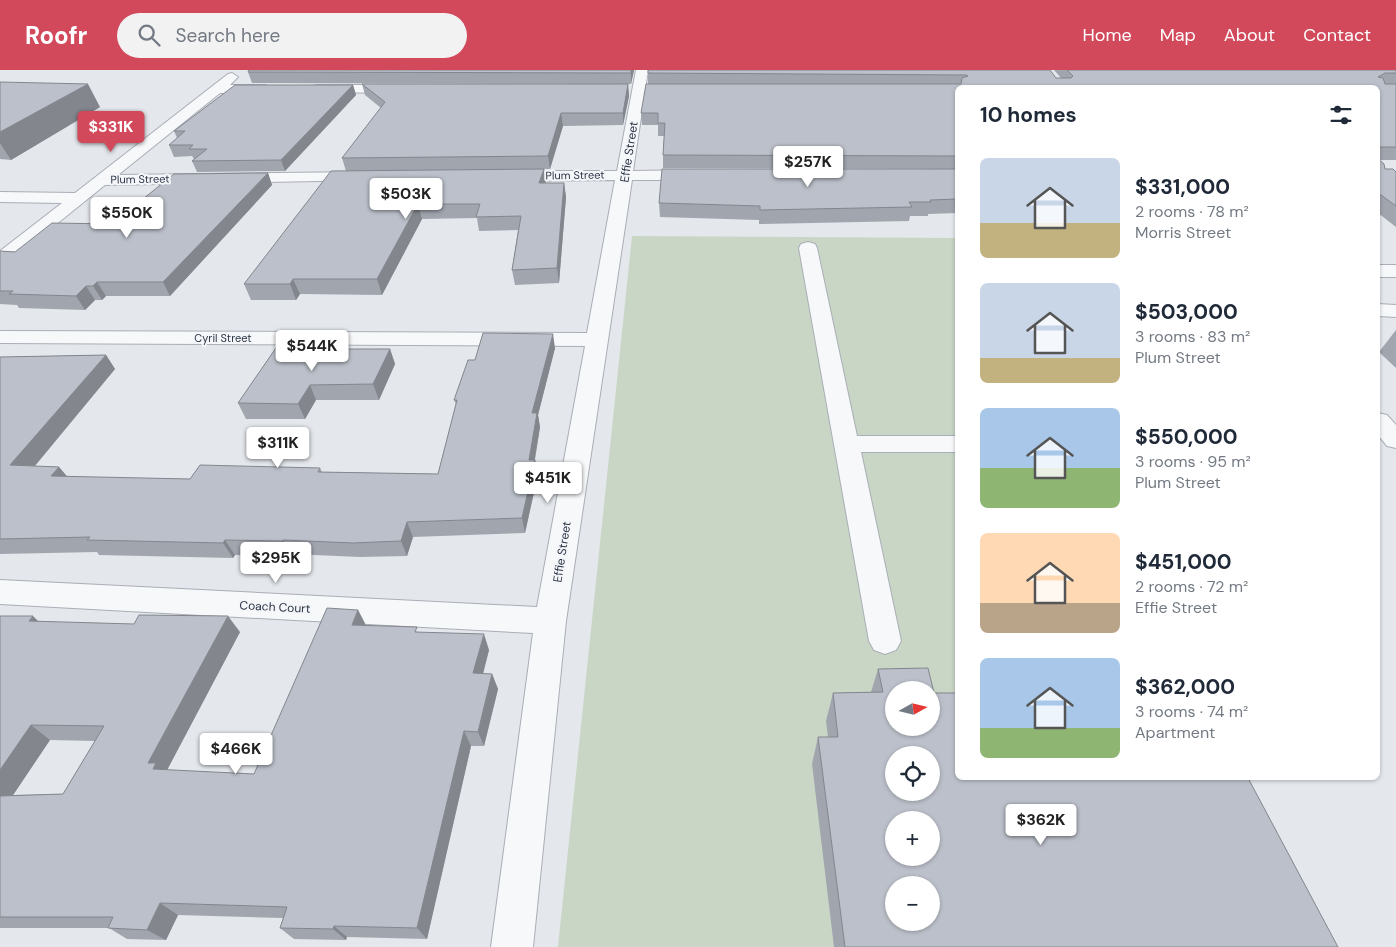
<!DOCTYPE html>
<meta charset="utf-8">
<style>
:root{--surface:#fff;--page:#f2f2f3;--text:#1f2937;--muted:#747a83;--accent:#d1495b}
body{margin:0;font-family:"DM Sans",sans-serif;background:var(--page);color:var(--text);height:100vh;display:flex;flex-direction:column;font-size:19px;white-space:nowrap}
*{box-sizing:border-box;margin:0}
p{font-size:16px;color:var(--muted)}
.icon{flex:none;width:28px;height:28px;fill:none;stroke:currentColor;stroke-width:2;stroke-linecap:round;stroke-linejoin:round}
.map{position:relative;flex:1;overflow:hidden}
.sheet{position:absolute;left:955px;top:15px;width:425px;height:695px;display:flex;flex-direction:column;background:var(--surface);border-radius:8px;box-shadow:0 1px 4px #0004}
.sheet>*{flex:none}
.needle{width:32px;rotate:82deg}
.controls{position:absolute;left:885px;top:611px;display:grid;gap:10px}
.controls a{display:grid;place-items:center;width:55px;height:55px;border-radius:50%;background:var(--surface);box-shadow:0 1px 4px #0004;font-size:25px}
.price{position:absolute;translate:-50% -42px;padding:0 11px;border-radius:5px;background:#fff;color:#222;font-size:16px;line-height:32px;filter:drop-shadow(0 1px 2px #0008)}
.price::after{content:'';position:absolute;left:50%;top:30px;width:15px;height:11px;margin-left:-8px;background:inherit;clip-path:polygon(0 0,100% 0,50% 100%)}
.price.on{background:var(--accent);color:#fff}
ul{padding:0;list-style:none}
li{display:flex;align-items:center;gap:15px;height:125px;padding:0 25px}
li span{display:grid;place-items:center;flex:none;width:140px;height:100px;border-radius:8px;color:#555}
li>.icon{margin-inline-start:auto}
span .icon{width:60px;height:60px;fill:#fffc;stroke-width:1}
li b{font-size:21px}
h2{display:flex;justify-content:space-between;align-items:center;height:60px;padding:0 25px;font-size:21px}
header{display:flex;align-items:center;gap:30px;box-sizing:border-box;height:70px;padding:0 25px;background:var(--accent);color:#fff}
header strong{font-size:24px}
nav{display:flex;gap:28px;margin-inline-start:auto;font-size:18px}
.search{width:350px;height:45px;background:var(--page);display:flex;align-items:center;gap:12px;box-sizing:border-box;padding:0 18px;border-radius:28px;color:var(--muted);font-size:19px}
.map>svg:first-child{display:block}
</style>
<header>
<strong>Roofr</strong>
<div class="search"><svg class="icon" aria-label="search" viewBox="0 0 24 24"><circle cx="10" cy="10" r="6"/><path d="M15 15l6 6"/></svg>Search here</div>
<nav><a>Home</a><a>Map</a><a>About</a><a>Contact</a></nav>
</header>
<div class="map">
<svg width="1396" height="877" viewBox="0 0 1396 877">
<rect width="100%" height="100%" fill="#e4e7ec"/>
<path fill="#c9d6c5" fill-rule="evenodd" d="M 632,166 L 957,168 L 958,708 L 1315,877 L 558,877 ZM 894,620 L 931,620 L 931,658 L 894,658 ZM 894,685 L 931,685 L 931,722 L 894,722 ZM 894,750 L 931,750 L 931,788 L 894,788 ZM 894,815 L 931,815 L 931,852 L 894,852 Z"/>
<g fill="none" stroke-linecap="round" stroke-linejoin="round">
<defs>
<path id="minor" d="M 636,0 L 648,0 L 633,101 L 699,100 L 705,102 L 707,105 L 705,108 L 699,110 L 632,110 L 566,551 L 533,877 L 491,877 L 533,563 L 0,534 L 0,510 L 537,537 L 585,276 L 0,273 L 0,261 L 587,263 L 615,110 L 507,111 L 501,109 L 499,106 L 501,103 L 507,101 L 617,101 Z
M 232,3 L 238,7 L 230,15 L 266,15 L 273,19 L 266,23 L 220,23 L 118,105 L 364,102 L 370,104 L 372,107 L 370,110 L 105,115 L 7,194 L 0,196 L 0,181 L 62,133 L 0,132 L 0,122 L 75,123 L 228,4 Z
M 317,15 L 401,15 L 408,19 L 401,23 L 312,22 L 310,19 L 312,16 Z
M 808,172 L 815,174 L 817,178 L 857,366 L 958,366 L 958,382 L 861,382 L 901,571 L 896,580 L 885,584 L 874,580 L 869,571 L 799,178 L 801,174 Z
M 1378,195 L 1396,195 L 1396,207 L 1378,207 Z
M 1378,234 L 1396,235 L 1396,247 L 1378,246 Z
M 1378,343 L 1387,345 L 1396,355 L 1396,378 L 1387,376 L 1378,365 Z"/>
</defs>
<use href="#minor" stroke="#a9aeb7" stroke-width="2"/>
<use href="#minor" fill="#f7f8fa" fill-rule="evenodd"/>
</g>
<path fill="#a1a5ae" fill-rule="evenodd" d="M 634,0 L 631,14 L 252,13 L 248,2 Z
M 1050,0 L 1056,8 L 1061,8 L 1054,0 L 1396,0 L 1396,90 L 1379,90 L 1385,99 L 1396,102 L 1396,157 L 1378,143 L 1378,18 L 958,18 L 958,99 L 663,98 L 663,85 L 664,66 L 658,66 L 658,55 L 642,55 L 641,43 L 648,14 L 648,3 Z
M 0,12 L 100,37 L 11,90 L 0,89 Z
M 362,14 L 628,14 L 629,26 L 623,55 L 563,56 L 550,99 L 544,99 L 546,113 L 564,113 L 566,127 L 559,213 L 515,215 L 512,200 L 518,160 L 479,161 L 477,148 L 422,149 L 382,225 L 300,224 L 296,230 L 251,230 L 244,214 L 346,101 L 342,88 L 381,38 L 365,25 Z
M 353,15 L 356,25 L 285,101 L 197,102 L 192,91 L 194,89 L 192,86 L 174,87 L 169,75 L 177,68 L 174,61 Z
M 958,99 L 958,143 L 928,144 L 928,146 L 910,146 L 909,151 L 759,154 L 759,150 L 660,147 L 659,133 Z
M 268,103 L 272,115 L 170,226 L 106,226 L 102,230 L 95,230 L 85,240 L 19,238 L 17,235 L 0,234 L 0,181 L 15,182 L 112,154 Z
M 1396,260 L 1396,298 L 1379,282 Z
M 555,278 L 538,345 L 540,357 L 535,390 L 538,404 L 525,463 L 413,467 L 407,486 L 360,487 L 291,484 L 290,486 L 235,485 L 233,488 L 99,485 L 97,482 L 0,484 L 0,287 L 106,285 L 115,299 L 35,396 L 59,397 L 67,407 L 190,409 L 320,398 L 322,402 L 438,404 L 456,334 L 454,330 L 475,290 Z
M 334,279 L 390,279 L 395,294 L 379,330 L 316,330 L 305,349 L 246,349 L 238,333 Z
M 358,540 L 366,555 L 419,562 L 489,580 L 483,604 L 492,604 L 498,619 L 484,676 L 471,676 L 427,869 L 347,867 L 346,870 L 294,869 L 280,858 L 283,848 L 178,845 L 166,870 L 127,869 L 109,858 L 0,858 L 0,546 L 38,551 L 240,562 L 167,700 L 254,704 ZM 50,670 L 95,671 L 63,724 L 13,725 Z
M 878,599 L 934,623 L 1338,877 L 834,877 L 812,694 L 818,667 L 828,667 L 826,651 L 833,623 L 871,622 Z"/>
<path fill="#83868d" d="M 631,0 L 634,0 L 631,14 Z
M 88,14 L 100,37 L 11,90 L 0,73 L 0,62 Z
M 628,14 L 629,26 L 623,55 L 623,43 Z
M 353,15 L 356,25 L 285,101 L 281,90 Z
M 561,43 L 563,56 L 550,99 L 548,86 Z
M 544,99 L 546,113 L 541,127 L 539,113 Z
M 268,103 L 272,115 L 170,226 L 163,212 Z
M 564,113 L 566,127 L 559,213 L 557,198 Z
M 418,134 L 422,149 L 382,225 L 377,209 Z
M 293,209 L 300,224 L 296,230 L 290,214 Z
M 97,212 L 106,226 L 102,230 L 93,216 Z
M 86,216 L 95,230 L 85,240 L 76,226 Z
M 553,264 L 555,278 L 538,345 L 540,357 L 534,393 L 535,390 L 538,404 L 525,463 L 522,448 L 529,390 L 532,343 Z
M 390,279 L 395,294 L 379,330 L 373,314 Z
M 106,285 L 115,299 L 23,410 L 10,395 Z
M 310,315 L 316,330 L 305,349 L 298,334 Z
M 59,397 L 71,411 L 51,406 Z
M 407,452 L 413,467 L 407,486 L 401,471 Z
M 225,470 L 235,485 L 233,488 L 223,473 Z
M 283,470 L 291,484 L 290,486 L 282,471 Z
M 358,540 L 366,556 L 352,555 Z
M 33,546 L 49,562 L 29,551 Z
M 228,546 L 240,562 L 166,702 L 153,699 L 148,693 Z
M 484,564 L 489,580 L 479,619 L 473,603 Z
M 492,604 L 498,619 L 484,676 L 478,662 Z
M 31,655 L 50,670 L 3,740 L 0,738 L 0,700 Z
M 464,661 L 471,676 L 427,869 L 417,858 Z
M 160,833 L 178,845 L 166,870 L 147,860 Z
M 334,856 L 347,867 L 346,870 L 333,859 Z"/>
<path fill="#bbc0ca" stroke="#83868d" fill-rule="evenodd" d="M 249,0 L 631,0 L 631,3 L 248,2 Z
M 648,0 L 1050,0 L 1056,8 L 1071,8 L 1073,6 L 1067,0 L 1396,0 L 1396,3 L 1385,3 L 1378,7 L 1383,8 L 1385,14 L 1396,14 L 1396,77 L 1378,77 L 1378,18 L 958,18 L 958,86 L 663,85 L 665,53 L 658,53 L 658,43 L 641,43 L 646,14 L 961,14 L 962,8 L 968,6 L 966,5 L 648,3 Z
M 0,12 L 88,14 L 0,62 Z
M 362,14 L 628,14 L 623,43 L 561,43 L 548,86 L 342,88 L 385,32 Z
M 235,15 L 353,15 L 281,90 L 192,91 L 207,79 L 189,79 L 193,75 L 169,75 L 185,61 L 174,61 Z
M 1378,89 L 1384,94 L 1385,99 L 1393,99 L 1396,102 L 1396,136 L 1381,125 L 1378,125 Z
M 544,99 L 539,113 L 564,113 L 557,198 L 512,200 L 521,146 L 476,147 L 480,134 L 418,134 L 377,209 L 293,209 L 290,214 L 244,214 L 331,101 Z
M 662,99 L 958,99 L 958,129 L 930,130 L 931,132 L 909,132 L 912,137 L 760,140 L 760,136 L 659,133 Z
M 268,103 L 163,212 L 97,212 L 93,216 L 86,216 L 76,226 L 9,224 L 13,221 L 0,221 L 0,181 L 15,182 L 52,153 L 112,154 L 174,104 Z
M 483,263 L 553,264 L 532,343 L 537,343 L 529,390 L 535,390 L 522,448 L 407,452 L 401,471 L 353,473 L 283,470 L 282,471 L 225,470 L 223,473 L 87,470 L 90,467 L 0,469 L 0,287 L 106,285 L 10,395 L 59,397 L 51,406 L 190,409 L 200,395 L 320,398 L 318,402 L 438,404 L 457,330 L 454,330 L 468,290 L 475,290 Z
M 278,275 L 333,275 L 331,279 L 390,279 L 373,314 L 310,315 L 298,334 L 238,333 Z
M 327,538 L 358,540 L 352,555 L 417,557 L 415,562 L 484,564 L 473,603 L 492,604 L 478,662 L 464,661 L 417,858 L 334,856 L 333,859 L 280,858 L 287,837 L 160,833 L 147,860 L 108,858 L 113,847 L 0,847 L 0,726 L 63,724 L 104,656 L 31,655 L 0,700 L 0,546 L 33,546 L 29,551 L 134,554 L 139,545 L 228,546 L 148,693 L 156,693 L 153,699 L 254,704 Z
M 928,598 L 934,623 L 958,623 L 958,708 L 1248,708 L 1338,877 L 845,877 L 818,667 L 838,667 L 833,623 L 883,622 L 878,599 ZM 894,620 L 931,620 L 931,658 L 894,658 ZM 894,685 L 931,685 L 931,722 L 894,722 ZM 894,750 L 931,750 L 931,788 L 894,788 ZM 894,815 L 931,815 L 931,852 L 894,852 Z"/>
<g text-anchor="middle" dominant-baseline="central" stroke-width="4" stroke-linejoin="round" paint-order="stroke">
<g font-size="11" fill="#2b3445" stroke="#f4f6f9">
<text transform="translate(575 105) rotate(-1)">Plum Street</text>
<text transform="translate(140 109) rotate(-1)">Plum Street</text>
<text x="223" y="268">Cyril Street</text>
</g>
<g font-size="12" fill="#2b3445" stroke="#f4f6f9">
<text transform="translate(629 82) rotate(-81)">Effie Street</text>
<text transform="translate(562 482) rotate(-81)">Effie Street</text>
<text transform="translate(275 537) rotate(3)">Coach Court</text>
</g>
</g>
</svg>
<div class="controls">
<a><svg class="needle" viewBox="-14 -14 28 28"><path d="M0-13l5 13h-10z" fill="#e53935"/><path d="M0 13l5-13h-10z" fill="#747a83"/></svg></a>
<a><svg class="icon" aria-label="locate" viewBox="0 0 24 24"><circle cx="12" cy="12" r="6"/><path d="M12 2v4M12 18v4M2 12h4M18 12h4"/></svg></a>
<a>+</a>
<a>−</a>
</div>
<b class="price on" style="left:111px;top:83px">$331K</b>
<b class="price" style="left:808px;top:118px">$257K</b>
<b class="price" style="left:406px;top:150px">$503K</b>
<b class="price" style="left:127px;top:169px">$550K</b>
<b class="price" style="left:312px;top:302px">$544K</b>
<b class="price" style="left:278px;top:399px">$311K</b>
<b class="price" style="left:548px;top:434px">$451K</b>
<b class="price" style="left:276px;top:514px">$295K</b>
<b class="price" style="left:236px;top:705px">$466K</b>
<b class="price" style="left:1041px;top:776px">$362K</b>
<section class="sheet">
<h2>10 homes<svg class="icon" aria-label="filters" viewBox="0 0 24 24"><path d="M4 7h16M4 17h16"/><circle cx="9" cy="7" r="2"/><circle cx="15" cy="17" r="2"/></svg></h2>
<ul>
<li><span style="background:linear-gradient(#c9d6e8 65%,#c2b280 0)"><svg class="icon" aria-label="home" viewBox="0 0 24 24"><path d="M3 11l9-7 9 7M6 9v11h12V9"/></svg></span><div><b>$331,000</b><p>2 rooms · 78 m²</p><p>Morris Street</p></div></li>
<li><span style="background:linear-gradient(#c9d6e8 75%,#c2b280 0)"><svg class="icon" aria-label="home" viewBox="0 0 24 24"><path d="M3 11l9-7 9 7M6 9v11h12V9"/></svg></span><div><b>$503,000</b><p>3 rooms · 83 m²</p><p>Plum Street</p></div></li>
<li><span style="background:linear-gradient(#a9c7e8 60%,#8fb573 0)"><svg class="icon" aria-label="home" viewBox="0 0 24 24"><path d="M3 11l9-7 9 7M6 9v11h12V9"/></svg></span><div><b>$550,000</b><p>3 rooms · 95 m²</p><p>Plum Street</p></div></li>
<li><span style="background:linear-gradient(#ffd9b3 70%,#b9a48a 0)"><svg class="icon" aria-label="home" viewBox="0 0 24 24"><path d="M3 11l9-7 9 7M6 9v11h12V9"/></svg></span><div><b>$451,000</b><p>2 rooms · 72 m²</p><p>Effie Street</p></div></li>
<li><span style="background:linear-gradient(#a9c7e8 70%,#8fb573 0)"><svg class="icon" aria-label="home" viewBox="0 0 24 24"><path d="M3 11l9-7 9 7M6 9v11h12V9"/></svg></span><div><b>$362,000</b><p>3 rooms · 74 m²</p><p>Apartment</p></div></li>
</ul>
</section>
</div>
